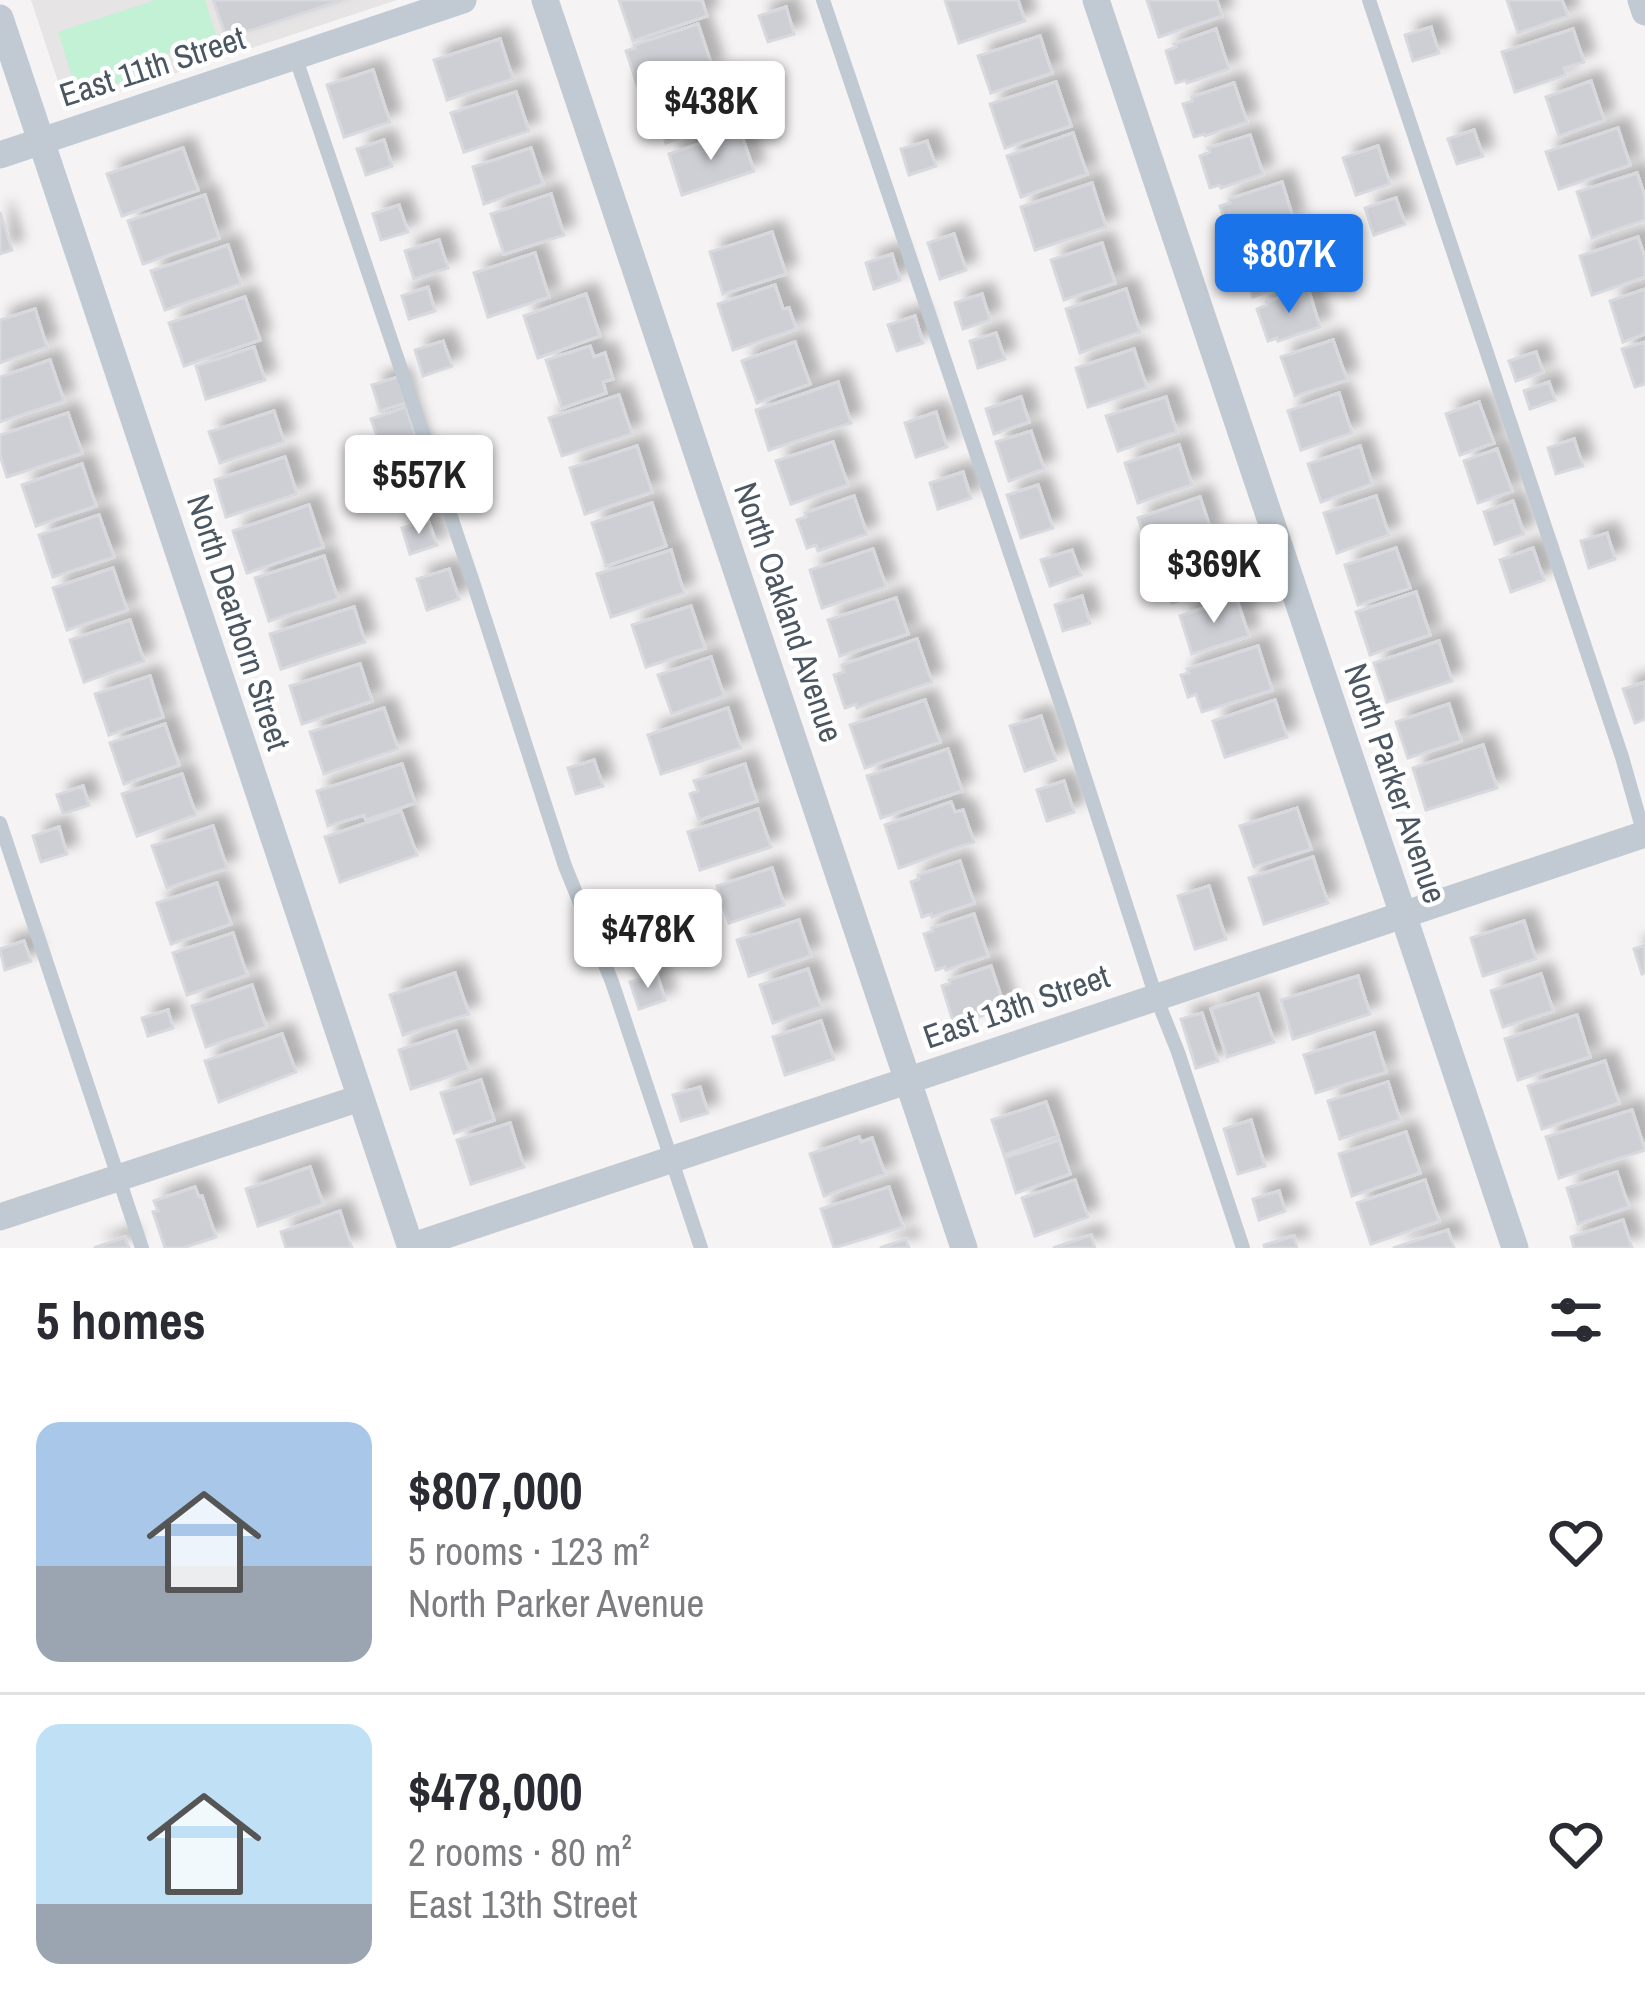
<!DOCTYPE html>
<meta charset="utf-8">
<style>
:root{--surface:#fff;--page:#f2f2f3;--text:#2b2b33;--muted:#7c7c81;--line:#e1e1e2;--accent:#1a73e8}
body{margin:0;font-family:"Archivo Narrow",sans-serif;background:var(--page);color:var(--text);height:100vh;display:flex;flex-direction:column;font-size:45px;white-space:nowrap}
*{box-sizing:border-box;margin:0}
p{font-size:39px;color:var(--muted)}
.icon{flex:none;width:66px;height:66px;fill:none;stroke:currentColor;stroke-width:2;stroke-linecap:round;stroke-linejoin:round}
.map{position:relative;height:1248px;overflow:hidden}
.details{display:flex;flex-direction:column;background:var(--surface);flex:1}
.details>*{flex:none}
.price{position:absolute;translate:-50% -102px;padding:0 27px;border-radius:12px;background:#fff;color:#222;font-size:39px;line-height:78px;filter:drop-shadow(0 3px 6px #0008)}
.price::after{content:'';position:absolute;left:50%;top:72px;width:36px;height:27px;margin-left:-18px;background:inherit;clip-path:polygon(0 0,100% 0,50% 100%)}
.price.selected{background:var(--accent);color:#fff}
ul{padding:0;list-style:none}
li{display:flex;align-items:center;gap:36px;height:300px;padding:0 36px}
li+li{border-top:3px solid var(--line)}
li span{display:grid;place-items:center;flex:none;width:336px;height:240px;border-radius:24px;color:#555}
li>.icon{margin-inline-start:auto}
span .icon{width:144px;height:144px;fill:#fffc;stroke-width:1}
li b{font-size:51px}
h2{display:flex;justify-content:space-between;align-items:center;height:144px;padding:0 36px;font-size:51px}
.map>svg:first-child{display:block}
</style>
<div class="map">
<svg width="1645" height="1248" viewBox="0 0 1645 1248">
<defs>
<filter id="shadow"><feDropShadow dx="11" dy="-11" stdDeviation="6" flood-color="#0004"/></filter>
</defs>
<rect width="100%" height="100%" fill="#f5f3f3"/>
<path fill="#e6e4e5" d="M 31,0 L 397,0 L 67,109 Z"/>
<path fill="#c3f1d5" d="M 155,0 L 205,0 L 217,38 L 146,61 L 127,80 L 78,96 L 58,32 Z"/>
<path fill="#cdcfd5" stroke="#d7d9de" stroke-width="3" filter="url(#shadow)" d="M 213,0 L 343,0 L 255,29 L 226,36 Z
M 619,0 L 702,0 L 707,16 L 633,41 Z
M 945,0 L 1018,0 L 1025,21 L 959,43 Z
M 1147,0 L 1217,0 L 1222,16 L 1159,37 Z
M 1507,0 L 1562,0 L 1568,16 L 1518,33 Z
M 786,7 L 794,34 L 768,42 L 759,16 Z
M 698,24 L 713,69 L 649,91 L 648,87 L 639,90 L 626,51 L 635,48 L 634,45 Z
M 1431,27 L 1439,53 L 1413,61 L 1405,35 Z
M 1216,29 L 1229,69 L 1187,83 L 1186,80 L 1176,83 L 1166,51 L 1176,47 L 1174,44 Z
M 1573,29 L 1584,62 L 1564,68 L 1566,75 L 1515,92 L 1502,52 Z
M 1040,36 L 1052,73 L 991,93 L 978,56 Z
M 500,39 L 513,79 L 447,100 L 434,60 Z
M 373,70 L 390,122 L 344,137 L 327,85 Z
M 1591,81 L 1604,120 L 1559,136 L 1546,97 Z
M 728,82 L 740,119 L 666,143 L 654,106 Z
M 1056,82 L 1071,126 L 1005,148 L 990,104 Z
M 1234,83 L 1247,122 L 1205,136 L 1204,134 L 1194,137 L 1183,104 L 1193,101 L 1192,97 Z
M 516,92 L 529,131 L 464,152 L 451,113 Z
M 1618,128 L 1630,165 L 1559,189 L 1546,152 Z
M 740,130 L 754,171 L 682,195 L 669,154 Z
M 1474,130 L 1483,156 L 1457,164 L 1448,139 Z
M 1073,133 L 1087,174 L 1021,197 L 1007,156 Z
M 1250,135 L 1263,174 L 1221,188 L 1220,185 L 1210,188 L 1200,156 L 1210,152 L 1208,148 Z
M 384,140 L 392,166 L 366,175 L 357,149 Z
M 927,141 L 936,166 L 909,175 L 901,149 Z
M 1378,146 L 1390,184 L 1356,195 L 1343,158 Z
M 183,148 L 198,190 L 122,216 L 107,174 Z
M 531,148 L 543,184 L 484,204 L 473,167 Z
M 1637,173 L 1645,197 L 1645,220 L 1592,238 L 1577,192 Z
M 1282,182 L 1294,221 L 1241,239 L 1240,235 L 1231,238 L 1220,206 L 1230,203 L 1229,199 Z
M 1092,183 L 1106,227 L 1035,250 L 1021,207 Z
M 551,194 L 564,235 L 504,254 L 491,214 Z
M 205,195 L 219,238 L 143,264 L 128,221 Z
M 1396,198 L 1405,224 L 1374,235 L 1365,208 Z
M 399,205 L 408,232 L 381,240 L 373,214 Z
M 0,212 L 12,250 L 0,254 Z
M 772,232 L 786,274 L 723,294 L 710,252 Z
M 954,234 L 966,270 L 940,279 L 928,243 Z
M 1301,234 L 1315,276 L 1253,297 L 1239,254 Z
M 1638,237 L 1645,258 L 1645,277 L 1592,295 L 1580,256 Z
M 439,240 L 448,268 L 414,279 L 405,251 Z
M 1102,243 L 1115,283 L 1064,300 L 1051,260 Z
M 228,245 L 241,284 L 165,310 L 151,271 Z
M 535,253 L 549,297 L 488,317 L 474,273 Z
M 892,254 L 900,280 L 874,289 L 866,263 Z
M 775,285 L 783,309 L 789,308 L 796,329 L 733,350 L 718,304 Z
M 428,287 L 435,311 L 409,319 L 402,296 Z
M 1308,288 L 1320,327 L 1278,341 L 1277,338 L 1268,341 L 1257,309 L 1267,305 L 1266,302 Z
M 1126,289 L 1140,332 L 1080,353 L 1066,309 Z
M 1645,289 L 1645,334 L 1623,342 L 1610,301 Z
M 586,294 L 600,336 L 538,358 L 524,316 Z
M 982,294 L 990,320 L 963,329 L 955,303 Z
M 245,297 L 260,340 L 184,366 L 169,323 Z
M 35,309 L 47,347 L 0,363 L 0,320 Z
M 915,316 L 923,343 L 897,351 L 888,325 Z
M 996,333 L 1005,359 L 978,368 L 970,341 Z
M 1333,340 L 1347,380 L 1295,396 L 1281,357 Z
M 443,341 L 452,366 L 423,376 L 415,350 Z
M 795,342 L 810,384 L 757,403 L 742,361 Z
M 1645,342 L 1645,384 L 1635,387 L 1622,349 Z
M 590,346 L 594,357 L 605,353 L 613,379 L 603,382 L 606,393 L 562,408 L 546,360 Z
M 254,347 L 265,380 L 206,399 L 196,366 Z
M 1134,349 L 1147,388 L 1088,407 L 1076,368 Z
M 1536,352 L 1543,372 L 1516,381 L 1509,361 Z
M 50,360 L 64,401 L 0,422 L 0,377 Z
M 398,377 L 406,403 L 380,411 L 372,385 Z
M 838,382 L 851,423 L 769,450 L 756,410 Z
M 1549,382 L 1555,400 L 1530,409 L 1524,391 Z
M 1339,393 L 1352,433 L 1301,450 L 1288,411 Z
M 619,395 L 632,434 L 562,456 L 549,418 Z
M 1021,397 L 1029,422 L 994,434 L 986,409 Z
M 1166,397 L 1177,432 L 1118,451 L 1106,416 Z
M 1479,402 L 1494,443 L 1460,455 L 1446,414 Z
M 406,407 L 421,452 L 387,464 L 371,419 Z
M 274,411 L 284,442 L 220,463 L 209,432 Z
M 936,412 L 947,447 L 916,457 L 905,423 Z
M 68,413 L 82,453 L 7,477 L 0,455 L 0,435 Z
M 1031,431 L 1044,469 L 1009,481 L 996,442 Z
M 1574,439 L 1583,466 L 1556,474 L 1548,448 Z
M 833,442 L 848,485 L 791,504 L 776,461 Z
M 1179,445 L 1192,485 L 1138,503 L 1125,463 Z
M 637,446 L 652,492 L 585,514 L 570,468 Z
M 1360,446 L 1372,484 L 1321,502 L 1308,464 Z
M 1497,449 L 1512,491 L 1478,503 L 1464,461 Z
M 285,457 L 297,494 L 226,517 L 215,480 Z
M 82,464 L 96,506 L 36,526 L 22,485 Z
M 963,472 L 971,498 L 938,509 L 930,483 Z
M 1038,485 L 1053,528 L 1021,538 L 1007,495 Z
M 854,496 L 867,534 L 818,551 L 816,545 L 807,548 L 797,520 L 806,517 L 805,513 Z
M 1376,496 L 1389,535 L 1337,553 L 1324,513 Z
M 1200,497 L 1212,533 L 1150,553 L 1138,518 Z
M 1513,501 L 1524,534 L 1495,544 L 1484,512 Z
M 652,503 L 666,546 L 606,566 L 592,523 Z
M 309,505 L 323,547 L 247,573 L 233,531 Z
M 99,515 L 114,557 L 53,577 L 39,535 Z
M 428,520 L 437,545 L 410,554 L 402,528 Z
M 1607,533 L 1615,559 L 1589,568 L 1581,541 Z
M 1221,545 L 1233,583 L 1172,603 L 1166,584 L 1157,587 L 1150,567 Z
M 1396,548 L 1410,588 L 1358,605 L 1345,565 Z
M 1533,548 L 1544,580 L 1511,592 L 1500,560 Z
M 873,549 L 886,587 L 822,608 L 810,570 Z
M 671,550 L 684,593 L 611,617 L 597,574 Z
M 1072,550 L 1081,575 L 1050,586 L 1041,560 Z
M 324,556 L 338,599 L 269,621 L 255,578 Z
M 113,568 L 127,610 L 67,630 L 53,588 Z
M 449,569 L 459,599 L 427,610 L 417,579 Z
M 1416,592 L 1430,635 L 1370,655 L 1356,612 Z
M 1082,596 L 1090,623 L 1063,631 L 1055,605 Z
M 1236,597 L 1249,636 L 1192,654 L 1180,616 Z
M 896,598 L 908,634 L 840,656 L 828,620 Z
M 691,606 L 705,648 L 646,667 L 632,625 Z
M 354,607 L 365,642 L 281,669 L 270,634 Z
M 130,620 L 144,661 L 84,682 L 70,640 Z
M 917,639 L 932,682 L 857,708 L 856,704 L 845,708 L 834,675 L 844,672 L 842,665 Z
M 1439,641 L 1452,681 L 1387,702 L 1374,663 Z
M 1258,646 L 1272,690 L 1202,712 L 1196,694 L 1188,697 L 1181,675 L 1189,673 L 1187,669 Z
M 711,657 L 724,696 L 672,714 L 658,675 Z
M 360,664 L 372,701 L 302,724 L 290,686 Z
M 150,676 L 163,717 L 109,735 L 95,694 Z
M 1645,682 L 1645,719 L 1635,723 L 1623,689 Z
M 925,700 L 940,742 L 865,768 L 850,725 Z
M 1275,700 L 1287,737 L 1225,757 L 1213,721 Z
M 1449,704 L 1461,741 L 1408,758 L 1396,722 Z
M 384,708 L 398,749 L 324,774 L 310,732 Z
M 728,708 L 741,748 L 661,774 L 648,735 Z
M 1041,716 L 1056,760 L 1025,771 L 1010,726 Z
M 165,724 L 179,765 L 124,784 L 110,743 Z
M 1483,745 L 1497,788 L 1426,810 L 1413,768 Z
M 948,749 L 962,791 L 881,818 L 867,776 Z
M 594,760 L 603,786 L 576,794 L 568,768 Z
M 402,764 L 415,803 L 366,820 L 364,815 L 328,826 L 317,791 Z
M 745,764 L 757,801 L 699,820 L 690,794 L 698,791 L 694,781 Z
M 182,774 L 196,815 L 137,836 L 122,794 Z
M 1064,781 L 1074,812 L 1047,821 L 1037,790 Z
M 83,786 L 89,805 L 63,814 L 57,795 Z
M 951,802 L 955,812 L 963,810 L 974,842 L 899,868 L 885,825 Z
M 1297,808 L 1311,849 L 1254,867 L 1240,826 Z
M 758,809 L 771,847 L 700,870 L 688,832 Z
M 401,811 L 417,855 L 340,882 L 325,837 Z
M 213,826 L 227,868 L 167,888 L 152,846 Z
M 59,827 L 67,854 L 41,862 L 33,836 Z
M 1313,857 L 1328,903 L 1264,924 L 1249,878 Z
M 960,861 L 974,903 L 932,917 L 931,914 L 922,917 L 911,882 L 919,879 L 918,875 Z
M 772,868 L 784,905 L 729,923 L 717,886 Z
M 217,883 L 231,924 L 171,944 L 157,903 Z
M 1209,886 L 1226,939 L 1195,949 L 1178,896 Z
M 643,913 L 652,939 L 625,947 L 617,921 Z
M 974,914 L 988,956 L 946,970 L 945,967 L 936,970 L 924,934 L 933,931 L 932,928 Z
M 799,920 L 811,956 L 749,976 L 737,940 Z
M 1524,921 L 1536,959 L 1483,976 L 1471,938 Z
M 233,933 L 247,975 L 187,995 L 173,953 Z
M 24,941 L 31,961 L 5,970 L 0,949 Z
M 1645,945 L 1645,973 L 1642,974 L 1634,949 Z
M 991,966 L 1005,1008 L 963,1022 L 962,1018 L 953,1021 L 942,986 L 950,983 L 949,980 Z
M 808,969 L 821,1007 L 773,1023 L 760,985 Z
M 455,973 L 469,1014 L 403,1035 L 390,995 Z
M 657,974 L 665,1000 L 639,1009 L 630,982 Z
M 1541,974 L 1553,1011 L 1503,1027 L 1491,991 Z
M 1358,976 L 1370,1014 L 1293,1039 L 1281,1000 Z
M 252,985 L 266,1027 L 206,1047 L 192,1006 Z
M 1258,994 L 1274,1042 L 1227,1057 L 1211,1009 Z
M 168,1010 L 173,1028 L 148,1036 L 142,1018 Z
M 1202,1013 L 1218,1061 L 1196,1068 L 1181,1019 Z
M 1577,1015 L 1590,1057 L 1518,1080 L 1505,1039 Z
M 821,1021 L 834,1059 L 785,1075 L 773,1037 Z
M 456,1031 L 469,1070 L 411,1089 L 399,1050 Z
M 1374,1033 L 1386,1072 L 1316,1093 L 1304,1055 Z
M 282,1034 L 296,1072 L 219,1102 L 205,1061 Z
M 1605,1061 L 1619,1103 L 1542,1129 L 1528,1086 Z
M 481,1080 L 494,1120 L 454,1133 L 441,1093 Z
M 1388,1082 L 1400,1120 L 1340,1139 L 1328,1101 Z
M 700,1087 L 708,1113 L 681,1121 L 673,1095 Z
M 1046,1102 L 1058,1136 L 1004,1155 L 992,1120 Z
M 1632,1110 L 1645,1150 L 1559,1178 L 1546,1137 Z
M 1251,1120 L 1265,1166 L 1238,1174 L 1224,1129 Z
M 510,1123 L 524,1167 L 471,1184 L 457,1140 Z
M 1406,1132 L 1420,1173 L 1352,1196 L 1339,1154 Z
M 859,1137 L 861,1142 L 872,1138 L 885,1174 L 824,1196 L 810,1154 Z
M 1059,1140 L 1070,1174 L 1016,1193 L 1005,1158 Z
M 310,1167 L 323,1204 L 258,1226 L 246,1189 Z
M 1617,1172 L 1629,1207 L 1578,1224 L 1567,1188 Z
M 1075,1180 L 1088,1217 L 1035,1236 L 1022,1198 Z
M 1425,1180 L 1439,1221 L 1371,1244 L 1357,1203 Z
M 195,1187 L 199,1197 L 202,1196 L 216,1237 L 183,1248 L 165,1248 L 153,1212 L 158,1211 L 154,1201 Z
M 889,1187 L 903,1227 L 834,1248 L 821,1209 Z
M 1279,1191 L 1285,1211 L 1259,1220 L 1253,1199 Z
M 340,1211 L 352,1248 L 286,1248 L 281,1232 Z
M 1623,1220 L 1632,1248 L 1574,1248 L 1571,1237 Z
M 1448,1230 L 1454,1248 L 1393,1248 Z
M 1091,1235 L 1095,1248 L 1053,1248 Z
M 1294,1236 L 1297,1248 L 1265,1248 L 1264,1245 Z
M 125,1237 L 129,1248 L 94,1248 Z
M 906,1239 L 909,1248 L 880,1248 Z"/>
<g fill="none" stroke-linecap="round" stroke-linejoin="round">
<path stroke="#c1cad2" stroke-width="14" d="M 823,0 L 1065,716 L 1156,997 L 1178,1052 L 1243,1248
M 1369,0 L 1622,757 L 1645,838
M 295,56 L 472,579 L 565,866 L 612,982 L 701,1248
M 0,823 L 142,1248"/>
<path stroke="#c1cad2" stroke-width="27" d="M 545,0 L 964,1248
M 1096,0 L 1515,1248
M 1641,0 L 1645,12
M 0,18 L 411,1248
M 0,155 L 463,0
M 0,1217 L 360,1098
M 410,1247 L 1645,834"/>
</g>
<g text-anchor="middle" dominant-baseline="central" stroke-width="9" stroke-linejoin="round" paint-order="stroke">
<g font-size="33" fill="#4a5661" stroke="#fff">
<text transform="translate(152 66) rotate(-18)">East 11th Street</text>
<text transform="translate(789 612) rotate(71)">North Oakland Avenue</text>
<text transform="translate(239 622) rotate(72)">North Dearborn Street</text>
<text transform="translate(1396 783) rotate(71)">North Parker Avenue</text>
<text transform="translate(1016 1006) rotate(-19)">East 13th Street</text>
</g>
</g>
</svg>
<b class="price" style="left:711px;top:163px">$438K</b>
<b class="price selected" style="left:1289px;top:316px">$807K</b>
<b class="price" style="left:419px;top:537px">$557K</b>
<b class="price" style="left:1214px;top:626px">$369K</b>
<b class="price" style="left:648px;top:991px">$478K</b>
</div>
<section class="details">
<h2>5 homes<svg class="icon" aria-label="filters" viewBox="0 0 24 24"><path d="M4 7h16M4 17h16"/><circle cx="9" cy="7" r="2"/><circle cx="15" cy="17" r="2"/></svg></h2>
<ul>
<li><span style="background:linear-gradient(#a9c7e8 60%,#9aa5b1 0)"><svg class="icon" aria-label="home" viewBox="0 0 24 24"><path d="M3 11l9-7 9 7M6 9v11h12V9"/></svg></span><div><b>$807,000</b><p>5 rooms · 123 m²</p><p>North Parker Avenue</p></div><svg class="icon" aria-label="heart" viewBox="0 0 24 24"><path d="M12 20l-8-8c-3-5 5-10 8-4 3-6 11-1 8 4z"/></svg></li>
<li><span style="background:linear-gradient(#bfe0f5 75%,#9aa5b1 0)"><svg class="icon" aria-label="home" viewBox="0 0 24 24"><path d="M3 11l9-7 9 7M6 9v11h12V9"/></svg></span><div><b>$478,000</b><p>2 rooms · 80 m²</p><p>East 13th Street</p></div><svg class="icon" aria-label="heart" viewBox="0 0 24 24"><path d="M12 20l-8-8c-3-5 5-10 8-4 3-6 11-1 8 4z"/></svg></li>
</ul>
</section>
